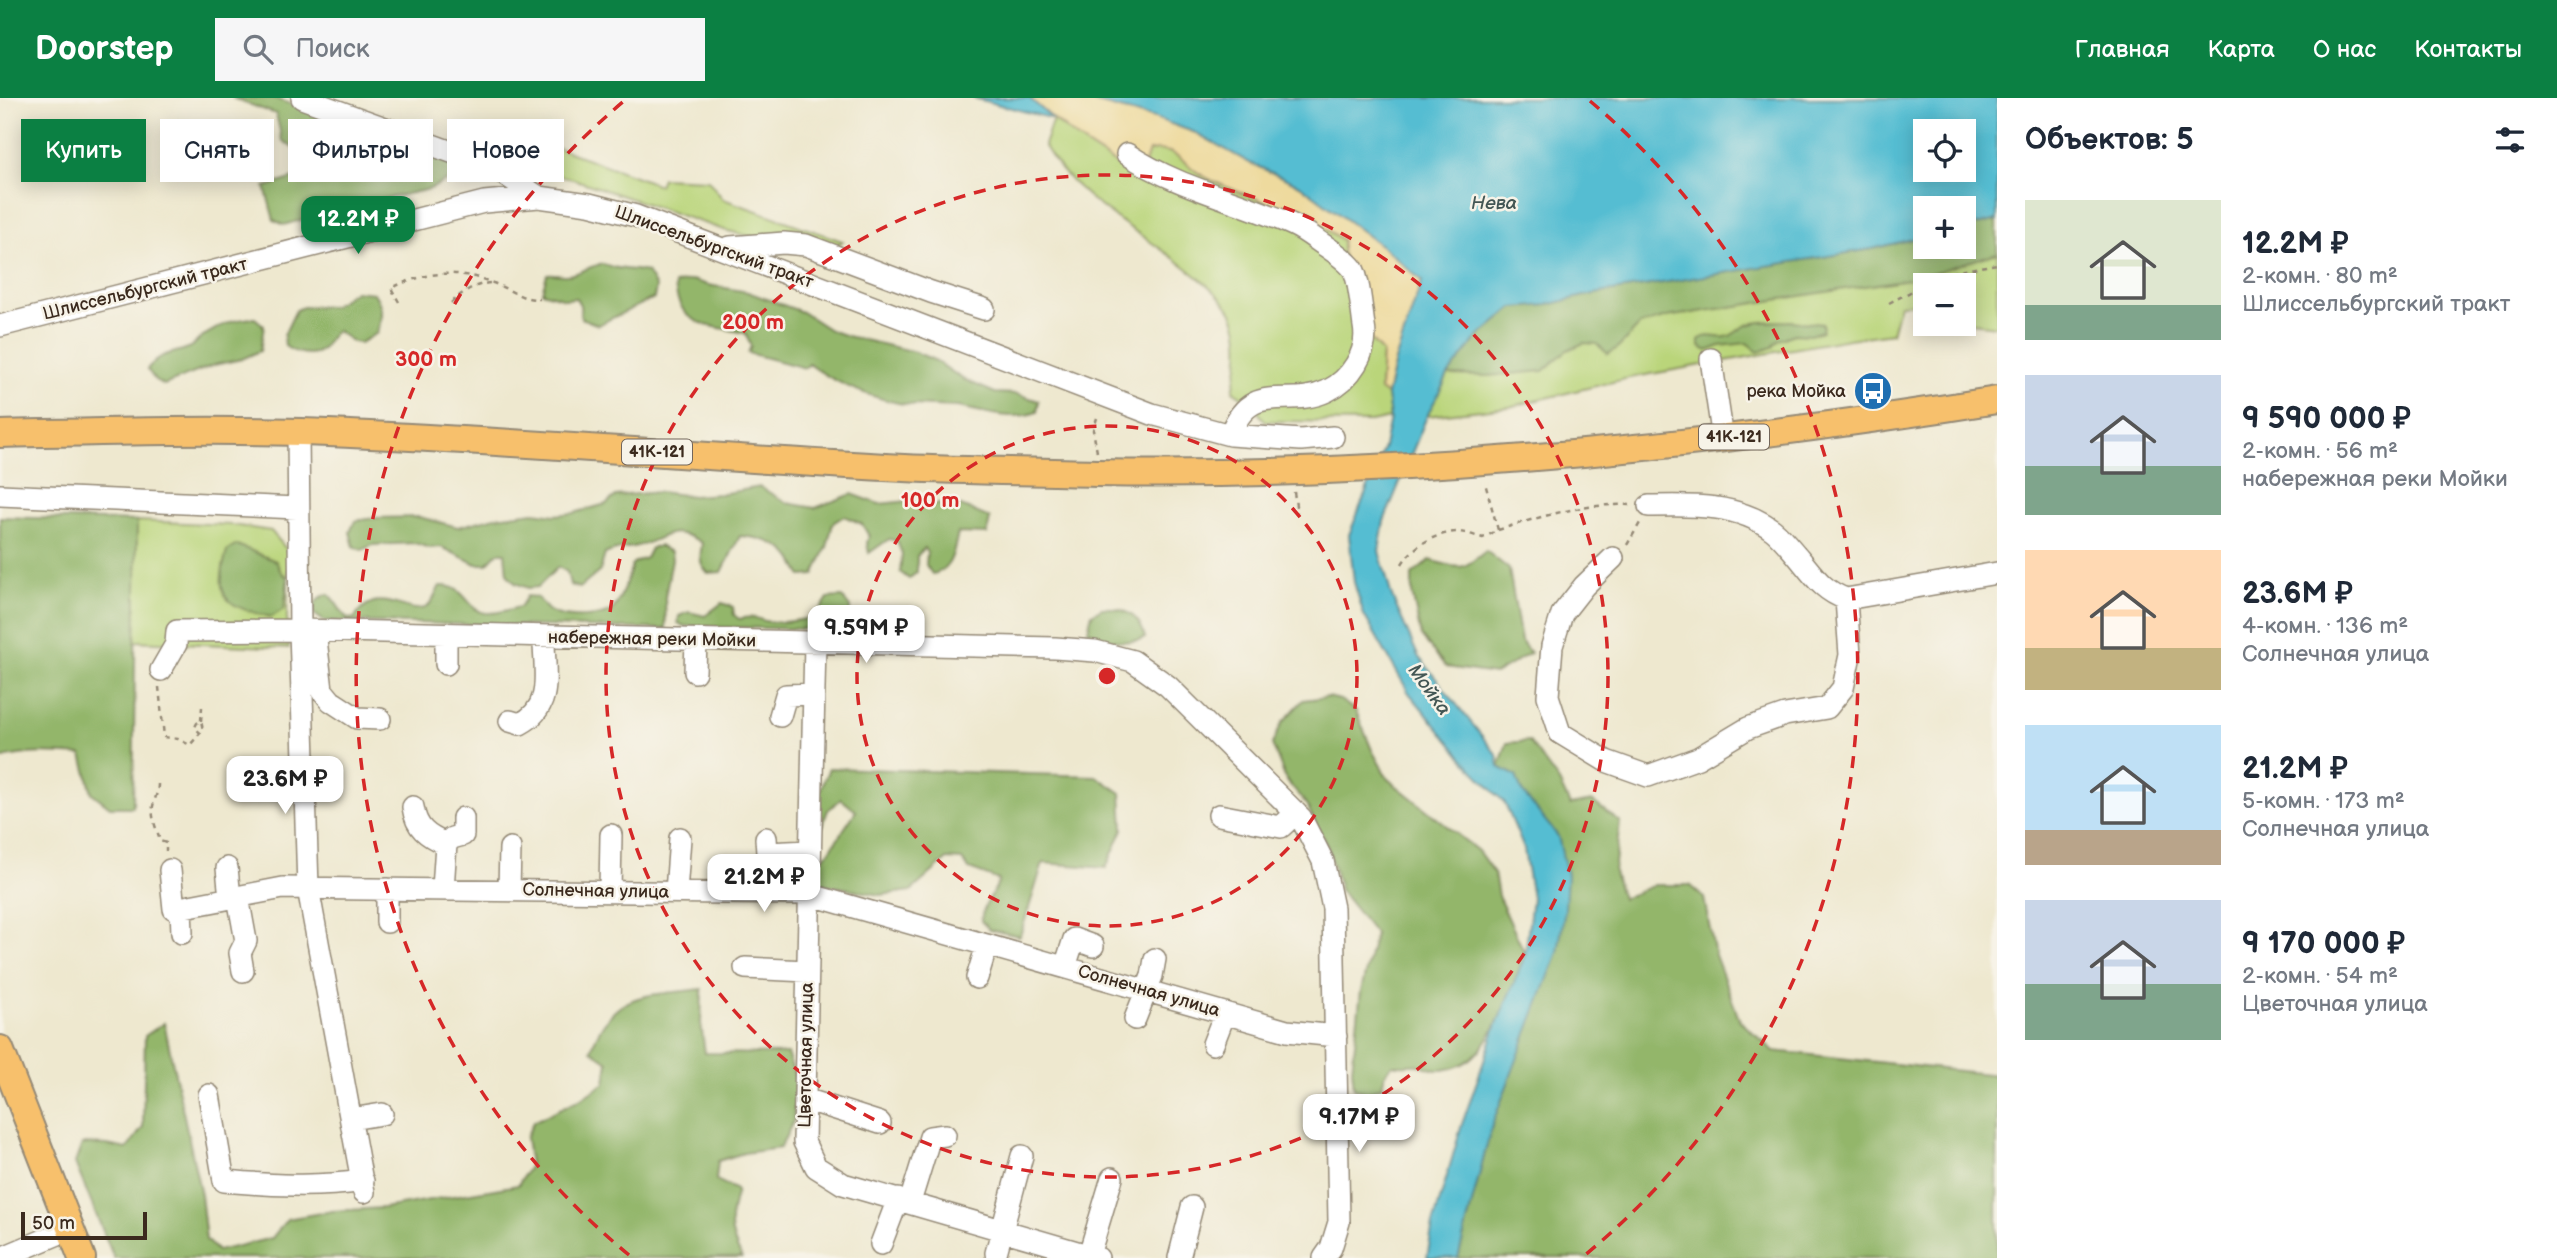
<!DOCTYPE html>
<html lang="ru">
<meta charset="utf-8">
<style>
:root{--surface:#fff;--page:#f6f6f7;--text:#1f2937;--muted:#747a83;--accent:#0b8043}
body{margin:0;font-family:"Balsamiq Sans",sans-serif;background:var(--page);color:var(--text);height:100vh;display:flex;flex-direction:column;font-size:26px;white-space:nowrap}
*{box-sizing:border-box;margin:0}
p{font-size:23px;color:var(--muted)}
.icon{flex:none;width:38px;height:38px;fill:none;stroke:currentColor;stroke-width:2;stroke-linecap:round;stroke-linejoin:round}
.map{position:relative;flex:1;overflow:hidden}
.drawer{display:flex;flex-direction:column;background:var(--surface);width:560px}
.drawer>*{flex:none}
.guide{position:absolute;left:21px;top:21px;width:665px;height:63px;display:flex;gap:14px}
.tools{position:absolute;left:1913px;top:21px;display:grid;gap:14px}
.tools a{display:grid;place-items:center;width:63px;height:63px;border-radius:0px;background:var(--surface);box-shadow:0 4px 18px #0003;font-size:35px}
.scale{position:absolute;left:21px;bottom:18px;width:126px;box-sizing:border-box;padding-left:7px;border:4px solid #3b2a1e;border-top:0;font-size:19px;line-height:24px;white-space:nowrap;color:#3b2a1e;-webkit-text-stroke:5px #f7f3e8;paint-order:stroke}
.price{position:absolute;translate:-50% -60px;padding:0 16px;border-radius:14px;background:#fff;color:#222;font-size:23px;line-height:46px;filter:drop-shadow(0 2px 4px #0008)}
.price::after{content:'';position:absolute;left:50%;top:42px;width:21px;height:16px;margin-left:-10px;background:inherit;clip-path:polygon(0 0,100% 0,50% 100%)}
.price.selected{background:var(--accent);color:#fff}
ul{padding:0;list-style:none}
li{display:flex;align-items:center;gap:21px;height:175px;padding:0 28px}
li span{display:grid;place-items:center;flex:none;width:196px;height:140px;border-radius:0px;color:#555}
li>.icon{margin-inline-start:auto}
span .icon{width:84px;height:84px;fill:#fffc;stroke-width:1}
li b{font-size:30px}
h2{display:flex;justify-content:space-between;align-items:center;height:84px;padding:0 28px;font-size:30px}
.tag{padding:0 24px;border-radius:0px;background:var(--surface);box-shadow:0 4px 18px #0003;font-size:24px;line-height:63px}
.tag.selected{background:var(--accent);color:#fff}
header{display:flex;align-items:center;gap:42px;box-sizing:border-box;height:98px;padding:0 35px;background:var(--accent);color:#fff}
header strong{font-size:33px}
nav{display:flex;gap:38px;margin-inline-start:auto;font-size:24px}
.search{width:490px;height:63px;background:var(--page);display:flex;align-items:center;gap:18px;box-sizing:border-box;padding:0 24px;border-radius:0px;color:var(--muted);font-size:26px}
main{display:flex;flex:1;min-height:0}
.map>svg:first-child{display:block}
</style>
<header>
<strong>Doorstep</strong>
<div class="search"><svg class="icon" aria-label="search" viewBox="0 0 24 24"><circle cx="10" cy="10" r="6"/><path d="M15 15l6 6"/></svg>Поиск</div>
<nav><a>Главная</a><a>Карта</a><a>О нас</a><a>Контакты</a></nav>
</header>
<main>
<div class="map">
<svg width="1997" height="1160" viewBox="0 0 1997 1160">
<rect width="100%" height="100%" fill="#f7f3e8"/>
<filter id="ink" filterUnits="userSpaceOnUse"><feTurbulence type="fractalNoise" baseFrequency=".0143" numOctaves="2"/><feDisplacementMap in="SourceGraphic" scale="14" xChannelSelector="R" yChannelSelector="G"/><feConvolveMatrix kernelMatrix="1 2 1 2 8 2 1 2 1" color-interpolation-filters="sRGB"/></filter>
<filter id="wash" filterUnits="userSpaceOnUse"><feTurbulence type="fractalNoise" baseFrequency=".00686" numOctaves="4" result="noise"/><feDisplacementMap in="SourceGraphic" scale="28" xChannelSelector="R" yChannelSelector="G"/><feGaussianBlur stdDeviation="1.57" result="paint"/><feColorMatrix in="noise" values="0 0 0 0 0 0 0 0 0 0 0 0 0 0 0 0 0 1.4 0 .05"/><feComposite in="paint" operator="in"/></filter>
<g filter="url(#wash)">
<rect width="100%" height="100%" fill="#eee8cf"/>
<path fill="#bad57a" stroke="#7a804c" stroke-width="2" d="M 1053,21 L 1079,42 L 1125,72 C 1135,64 1147,50 1161,52 C 1181,54 1189,71 1206,79 C 1249,99 1304,113 1342,142 L 1342,153 L 1365,236 L 1382,254 L 1380,291 L 1387,297 L 1390,320 L 1371,324 L 1265,323 L 1251,305 L 1233,293 C 1238,270 1244,243 1234,219 C 1227,203 1208,187 1194,176 C 1144,134 1077,105 1044,47 Z
M 520,36 L 659,87 L 662,80 L 708,82 L 723,101 L 842,143 L 836,150 L 753,139 L 724,132 L 573,81 L 519,67 L 509,61 Z
M 1997,122 L 1997,228 L 1964,224 L 1964,187 L 1925,187 L 1925,205 L 1900,206 L 1892,235 L 1849,241 L 1629,280 L 1509,309 L 1427,318 L 1448,277 L 1547,207 L 1588,197 L 1872,151 L 1925,138 L 1925,149 L 1964,149 L 1964,130 Z
M 137,423 L 232,427 L 271,433 L 289,454 L 287,519 L 289,550 L 135,543 Z"/>
<path fill="#93b66a" stroke="#677044" stroke-width="2" d="M 232,0 L 274,0 L 435,58 L 454,69 L 450,81 L 430,91 L 350,108 L 284,127 L 274,122 L 265,89 L 301,78 L 306,60 L 282,42 L 276,16 Z
M 1997,122 L 1997,155 L 1916,180 L 1667,219 L 1640,227 L 1619,249 L 1608,256 L 1597,246 L 1584,245 L 1567,252 L 1543,273 L 1488,278 L 1448,277 L 1478,239 L 1513,210 L 1547,207 L 1588,197 L 1872,151 L 1925,138 L 1925,149 L 1964,149 L 1964,130 Z
M 603,166 C 620,173 631,170 647,174 L 656,189 L 654,200 L 598,227 L 581,220 L 580,207 L 576,200 L 565,201 L 542,194 L 547,176 C 554,175 558,177 564,177 C 578,178 589,167 603,166 Z
M 692,182 L 708,187 L 748,194 L 802,214 L 830,232 L 847,238 L 915,254 L 934,262 L 963,281 L 995,295 L 1017,296 L 1039,303 L 1037,314 C 1011,324 983,313 957,309 C 938,307 917,309 898,305 C 867,298 835,285 809,266 L 805,270 L 748,255 L 751,248 L 745,235 C 712,227 678,230 675,186 Z
M 355,193 L 374,195 C 384,210 382,219 377,235 L 360,245 L 353,244 L 337,233 C 329,238 328,245 322,251 C 313,260 294,255 285,248 L 284,237 L 296,212 L 303,209 L 333,208 Z
M 255,220 L 264,228 L 260,253 L 242,261 L 214,267 L 164,287 L 155,282 L 147,271 C 167,250 168,259 191,249 C 196,246 198,241 203,238 C 223,227 231,221 255,220 Z
M 1790,223 L 1823,226 L 1822,233 L 1810,237 L 1794,236 L 1779,242 L 1773,249 L 1758,254 L 1747,245 L 1720,248 L 1708,253 L 1700,249 L 1700,241 C 1709,235 1716,241 1726,239 C 1735,237 1738,231 1745,228 C 1758,222 1776,224 1790,223 Z
M 760,389 L 787,405 L 815,410 L 852,396 L 879,406 L 909,403 L 961,408 L 990,420 L 987,436 L 958,435 C 954,451 952,474 932,476 L 926,467 L 927,455 L 924,450 L 917,458 L 917,474 L 909,481 L 900,474 L 902,456 L 897,443 L 889,441 L 869,455 L 867,445 L 869,438 L 862,426 L 844,418 L 833,425 L 827,449 L 814,477 L 802,478 C 797,472 796,465 791,459 C 781,445 757,439 740,438 L 722,474 L 708,475 C 698,464 700,459 702,445 C 668,424 666,443 633,449 C 623,451 615,451 605,456 L 600,473 L 580,490 L 570,487 L 567,474 L 558,469 L 538,489 L 528,490 L 515,485 L 507,476 L 505,455 L 497,455 L 487,466 L 476,466 L 441,449 L 429,450 L 415,445 L 373,447 L 362,452 L 354,449 L 350,434 L 355,423 L 374,420 L 419,419 L 458,429 L 495,419 L 534,414 L 555,417 L 574,415 L 606,406 L 616,398 L 659,394 L 693,398 L 720,396 Z
M 0,419 L 137,423 L 133,709 L 110,709 L 92,695 L 82,657 C 54,655 27,653 0,661 Z
M 237,447 L 276,463 L 281,474 L 288,480 L 284,511 L 271,519 C 226,508 213,502 227,453 Z
M 659,448 L 671,454 L 672,461 L 665,499 L 666,531 L 324,523 L 314,516 C 314,504 317,500 328,496 C 338,505 339,513 348,521 L 355,520 C 378,482 410,522 428,508 C 433,504 436,494 440,488 C 466,486 467,513 486,515 C 496,516 510,511 520,509 L 527,498 L 536,499 C 542,503 545,511 551,514 C 564,521 603,522 614,510 C 621,502 629,476 633,465 L 646,460 L 651,450 Z
M 1486,453 L 1509,471 L 1521,543 L 1530,555 L 1495,576 L 1446,569 L 1421,538 L 1412,495 L 1412,477 L 1430,462 C 1462,471 1460,474 1486,453 Z
M 842,499 L 850,509 L 850,519 L 856,523 L 847,532 L 684,528 L 678,525 L 679,518 L 689,514 L 705,518 L 722,505 L 733,509 L 734,517 L 739,521 C 759,516 757,523 771,524 C 786,525 802,522 816,519 L 828,500 Z
M 1102,510 C 1124,508 1141,518 1145,540 C 1126,547 1110,542 1091,536 L 1088,532 L 1092,516 Z
M 1328,599 L 1340,602 L 1356,613 L 1372,652 L 1388,681 L 1478,753 L 1494,775 L 1498,798 L 1526,858 C 1514,886 1496,938 1474,958 C 1466,966 1450,972 1439,972 C 1432,973 1426,967 1418,967 C 1409,966 1401,969 1392,966 L 1386,975 L 1381,989 L 1367,995 L 1354,990 L 1352,971 L 1361,893 L 1375,836 L 1340,792 L 1328,750 L 1306,706 L 1286,682 L 1272,646 L 1282,625 L 1303,602 Z
M 1529,643 L 1559,684 L 1570,707 L 1592,703 L 1620,724 L 1614,774 L 1622,801 L 1654,787 L 1689,787 L 1704,800 L 1715,857 L 1740,923 L 1774,953 L 1997,977 L 1997,1160 L 1458,1160 L 1492,1027 L 1557,854 L 1558,739 L 1522,694 L 1516,678 L 1499,669 L 1507,645 Z
M 829,670 L 1096,678 L 1121,695 L 1123,731 L 1106,770 L 1043,765 L 1020,838 L 990,832 L 981,823 C 982,807 994,797 999,782 L 969,771 L 962,762 L 947,761 L 911,793 L 880,797 L 818,785 L 819,761 L 828,755 L 856,713 L 841,701 L 828,712 L 821,731 L 819,695 Z
M 702,891 L 701,926 L 705,955 L 787,956 L 797,983 L 793,1024 L 780,1050 L 744,1055 L 718,1063 L 716,1082 L 737,1092 C 729,1121 727,1132 742,1160 L 114,1160 L 75,1065 L 82,1046 L 107,1047 L 127,1051 L 143,1029 L 145,938 L 164,925 L 201,1097 L 206,1142 L 217,1153 L 272,1140 L 287,1121 L 332,1113 L 383,1110 L 518,1087 L 530,1067 L 526,1040 L 533,1024 L 582,1000 L 605,985 L 608,964 L 591,952 C 612,892 647,898 702,891 Z"/>
<path fill="#eeda9e" stroke="#94825e" stroke-width="2" d="M 1029,0 L 1078,0 L 1155,20 L 1196,35 L 1250,65 L 1300,87 L 1387,152 L 1422,183 L 1395,263 L 1387,297 L 1380,292 L 1382,254 L 1365,236 L 1342,153 L 1342,142 C 1304,113 1247,101 1205,79 C 1182,67 1179,48 1149,53 L 1144,68 L 1130,75 L 1079,42 Z"/>
<path fill="#55bdd2" stroke="#487478" stroke-width="2" fill-rule="evenodd" d="M 973,0 L 1029,0 L 1053,21 Z
M 1078,0 L 1997,0 L 1997,122 L 1964,130 L 1964,110 L 1925,110 L 1925,138 L 1872,151 L 1588,197 L 1547,207 L 1513,210 L 1478,239 L 1448,277 L 1427,318 L 1384,423 L 1379,453 L 1392,499 L 1418,558 L 1497,657 L 1499,669 L 1516,678 L 1522,694 L 1558,738 L 1567,777 L 1565,811 L 1558,854 L 1492,1027 L 1458,1160 L 1427,1160 L 1433,1126 L 1462,1026 L 1498,923 L 1525,858 L 1532,800 L 1524,751 L 1505,705 L 1472,671 L 1409,595 L 1364,517 L 1354,484 L 1349,437 L 1384,349 L 1390,320 L 1387,297 L 1395,263 L 1422,183 L 1387,152 L 1300,87 L 1250,65 L 1196,35 L 1155,20 ZM 1925,33 L 1964,33 L 1964,72 L 1925,72 Z"/>
</g>
<g filter="url(#ink)">
<g fill="none" stroke-linecap="round" stroke-linejoin="round">
<defs>
<path id="minor" d="M 302,0 L 493,69 L 539,99
M 1127,56 C 1178,90 1238,102 1293,127 C 1304,132 1314,140 1324,147 C 1333,153 1346,162 1353,171 C 1359,180 1362,215 1364,228 C 1369,254 1350,282 1327,293 C 1287,312 1251,280 1230,337
M 730,149 L 784,145 L 806,147 L 931,194 L 984,211
M 0,228 L 484,104 L 539,99 L 589,106 L 636,118 L 1152,316 L 1230,337 L 1301,342 L 1333,339
M 1711,261 L 1723,341
M 298,334 L 300,532 L 308,790 L 364,1094
M 0,397 L 297,410
M 1649,408 C 1692,407 1737,405 1773,432 C 1783,440 1791,451 1799,460 C 1814,478 1823,493 1846,501
M 1613,460 L 1584,488 L 1562,516 L 1552,548 L 1548,598 L 1560,635 L 1606,663 L 1648,678 L 1698,660 L 1748,630 L 1785,617 L 1827,610 L 1843,590 L 1850,557 L 1846,501 L 1997,475
M 315,533 L 322,592 L 331,603 L 357,620 L 380,621
M 815,545 L 804,1044 L 816,1069 L 843,1086 L 1098,1160
M 446,566 L 446,536
M 161,572 L 176,546 L 177,533 L 300,532 L 1055,550 L 1095,553 L 1133,563 L 1168,588 L 1301,720 L 1323,763 L 1333,810 L 1339,1124 L 1331,1150 L 1324,1160
M 695,574 L 696,542
M 780,618 L 786,597 L 813,596
M 510,623 L 520,626 C 556,608 543,570 544,538
M 413,709 C 416,730 427,738 446,746
M 1219,717 L 1281,729 L 1296,715
M 766,740 L 767,755 L 809,753
M 227,770 L 230,800
M 170,772 L 174,811 L 283,790 L 808,796 L 1287,933 L 1336,938
M 443,791 L 446,746 L 452,740 L 463,737 L 463,720
M 509,792 L 510,750
M 610,793 L 611,737
M 676,794 L 680,740
M 238,799 L 246,843 L 240,855 L 243,873
M 181,810 L 182,835
M 387,824 L 387,791
M 1065,869 L 1074,841 L 1093,848
M 745,870 L 807,873
M 977,880 L 987,847
M 1135,921 L 1152,878 L 1155,861
M 1213,946 L 1225,915
M 209,997 L 224,1083 C 272,1087 314,1090 363,1083
M 805,1001 L 880,1025
M 351,1021 L 382,1016
M 910,1104 L 930,1039 L 945,1037
M 881,1146 L 898,1101
M 996,1155 L 1022,1058
M 1089,1157 L 1112,1080
M 1,1160 L 70,1131
M 1179,1160 L 1192,1109"/>
<path id="major" d="M 0,336 C 100,334 201,331 302,334 C 503,341 703,360 904,370 C 968,373 1032,373 1096,375 C 1397,380 1699,350 1997,302
M 0,951 L 82,1160"/>
</defs>
<use href="#minor" stroke="#948976" stroke-width="24"/>
<use href="#major" stroke="#948976" stroke-width="30"/>
<path stroke="#948976" stroke-width="2.5" stroke-dasharray="5 5" stroke-linecap="butt" d="M 399,204 L 391,190 C 427,174 455,170 493,185 C 510,191 521,202 540,201
M 451,205 C 464,193 473,187 490,185
M 1889,205 L 1947,175 L 1997,166
M 1097,354 L 1093,332 L 1098,317
M 1294,394 L 1297,415
M 1498,432 C 1543,418 1583,405 1631,407
M 1627,447 L 1640,425
M 1402,466 C 1413,448 1434,436 1455,434 C 1463,433 1475,438 1483,440 L 1498,432 L 1485,385
M 159,589 L 164,639 L 178,641 L 190,647 L 203,632 L 201,623 L 197,625 L 195,629 L 200,635
M 201,623 L 202,609
M 158,686 C 158,694 155,700 153,708 C 151,720 157,732 160,743 L 166,745 L 166,753"/>
<use href="#minor" stroke="#fff" stroke-width="21"/>
<use href="#major" stroke="#f7c06c" stroke-width="26"/>
</g>
</g>
<g fill="none" stroke="#d62828" stroke-width="3.5" stroke-dasharray="12 9">
<circle cx="1107" cy="578" r="250"/>
<circle cx="1107" cy="578" r="501"/>
<path d="M629 1157A751 751 0 0 1 624 3M1590 3A751 751 0 0 1 1585 1157"/>
</g>
<defs>
<symbol id="bus-disc" viewBox="-11 -11 22 22"><circle r="9.5" fill="#1f6fb2" stroke="#f7f3e8"/><path d="M-5-6H5V4H4V6H2V4H-2V6H-4V4H-5ZM-3.5-4V0h7V-4ZM-3.5 1.2v1.5H-2V1.2ZM2 1.2v1.5H3.5V1.2Z" fill="#fff"/></symbol>
</defs>
<g fill-rule="evenodd">
<use href="#bus-disc" x="1851" y="271" width="44" height="44"/>
</g>
<g text-anchor="middle" dominant-baseline="central" stroke-width="5" stroke-linejoin="round" paint-order="stroke">
<g fill="#f7f3e8" stroke="#73665b" stroke-width="2">
<rect x="1699" y="326.5" width="70" height="25" rx="5"/>
<rect x="622" y="341.5" width="70" height="25" rx="5"/>
</g>
<g font-size="16" font-weight="bold" fill="#3b2a1e">
<text x="1734" y="339">41К-121</text>
<text x="657" y="354">41К-121</text>
</g>
<g font-size="18" fill="#3b2a1e" stroke="#f7f3e8">
<text transform="translate(714 149) rotate(20)">Шлиссельбургский тракт</text>
<text transform="translate(145 191) rotate(-14)">Шлиссельбургский тракт</text>
<text transform="translate(652 541) rotate(1)">набережная реки Мойки</text>
<text transform="translate(596 793) rotate(1)">Солнечная улица</text>
<text transform="translate(1149 893) rotate(16)">Солнечная улица</text>
<text transform="translate(806 957) rotate(-89)">Цветочная улица</text>
</g>
<g font-size="18" fill="#3b2a1e" stroke="#f7f3e8" text-anchor="end">
<text x="1846" y="293">река Мойка</text>
</g>
<g font-size="19" font-style="italic" fill="#435654" stroke="#f7f3e8">
<text x="1494" y="105">Нева</text>
<text transform="translate(1429 592) rotate(54)">Мойка</text>
</g>
</g>
<circle cx="1107" cy="578" r="10" fill="#d62828" stroke="#f7f3e8" stroke-width="3.5"/>
<g font-size="21" text-anchor="middle" font-weight="bold" fill="#d62828" stroke="#f7f3e8" stroke-width="5" stroke-linejoin="round" paint-order="stroke">
<text x="753" y="231">200 m</text>
<text x="426" y="268">300 m</text>
<text x="930" y="409">100 m</text>
</g>
</svg>
<div class="tools">
<a><svg class="icon" aria-label="locate" viewBox="0 0 24 24"><circle cx="12" cy="12" r="6"/><path d="M12 2v4M12 18v4M2 12h4M18 12h4"/></svg></a>
<a>+</a>
<a>−</a>
</div>
<div class="scale">50 m</div>
<b class="price selected" style="left:358px;top:158px">12.2M ₽</b>
<b class="price" style="left:866px;top:567px">9.59M ₽</b>
<b class="price" style="left:285px;top:718px">23.6M ₽</b>
<b class="price" style="left:764px;top:816px">21.2M ₽</b>
<b class="price" style="left:1359px;top:1056px">9.17M ₽</b>
<div class="guide">
<a class="tag selected">Купить</a>
<a class="tag">Снять</a>
<a class="tag">Фильтры</a>
<a class="tag">Новое</a>
</div>
</div>
<section class="drawer">
<h2>Объектов: 5<svg class="icon" aria-label="filters" viewBox="0 0 24 24"><path d="M4 7h16M4 17h16"/><circle cx="9" cy="7" r="2"/><circle cx="15" cy="17" r="2"/></svg></h2>
<ul>
<li><span style="background:linear-gradient(#dfe7d0 75%,#7fa58c 0)"><svg class="icon" aria-label="home" viewBox="0 0 24 24"><path d="M3 11l9-7 9 7M6 9v11h12V9"/></svg></span><div><b>12.2M ₽</b><p>2-комн. · 80 m²</p><p>Шлиссельбургский тракт</p></div></li>
<li><span style="background:linear-gradient(#c9d6e8 65%,#7fa58c 0)"><svg class="icon" aria-label="home" viewBox="0 0 24 24"><path d="M3 11l9-7 9 7M6 9v11h12V9"/></svg></span><div><b>9 590 000 ₽</b><p>2-комн. · 56 m²</p><p>набережная реки Мойки</p></div></li>
<li><span style="background:linear-gradient(#ffd9b3 70%,#c2b280 0)"><svg class="icon" aria-label="home" viewBox="0 0 24 24"><path d="M3 11l9-7 9 7M6 9v11h12V9"/></svg></span><div><b>23.6M ₽</b><p>4-комн. · 136 m²</p><p>Солнечная улица</p></div></li>
<li><span style="background:linear-gradient(#bfe0f5 75%,#b9a48a 0)"><svg class="icon" aria-label="home" viewBox="0 0 24 24"><path d="M3 11l9-7 9 7M6 9v11h12V9"/></svg></span><div><b>21.2M ₽</b><p>5-комн. · 173 m²</p><p>Солнечная улица</p></div></li>
<li><span style="background:linear-gradient(#c9d6e8 60%,#7fa58c 0)"><svg class="icon" aria-label="home" viewBox="0 0 24 24"><path d="M3 11l9-7 9 7M6 9v11h12V9"/></svg></span><div><b>9 170 000 ₽</b><p>2-комн. · 54 m²</p><p>Цветочная улица</p></div></li>
</ul>
</section>
</main>
